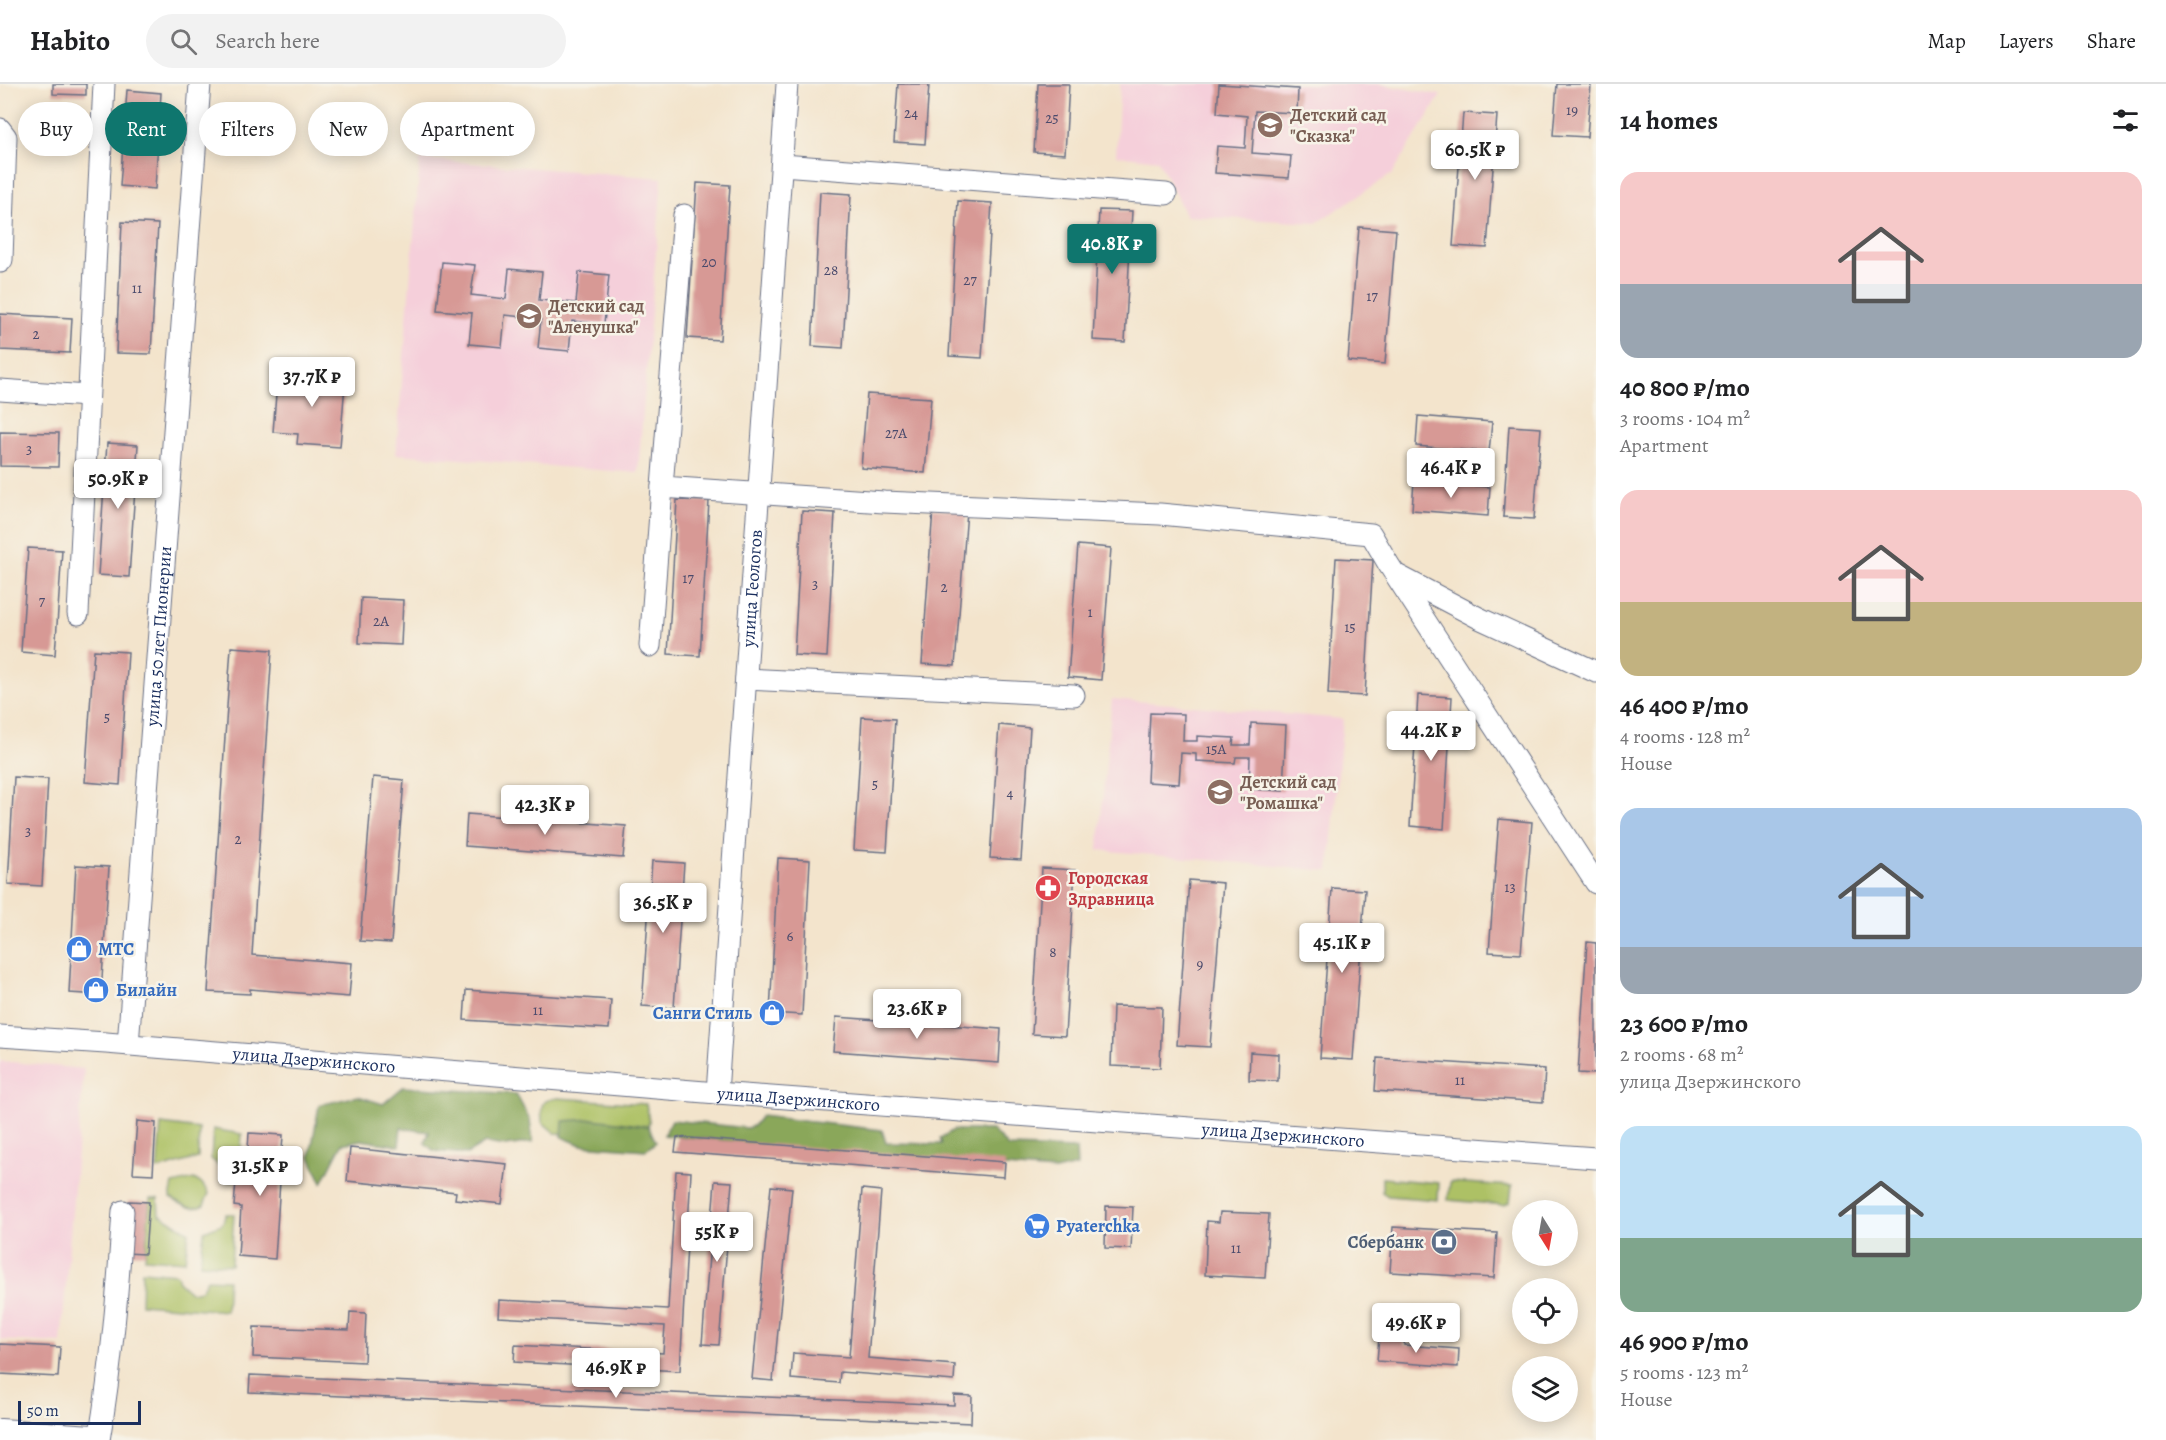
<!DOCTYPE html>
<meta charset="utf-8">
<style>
:root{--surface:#fff;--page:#f2f2f2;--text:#202124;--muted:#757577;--line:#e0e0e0;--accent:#0f766e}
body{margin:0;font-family:Alegreya,serif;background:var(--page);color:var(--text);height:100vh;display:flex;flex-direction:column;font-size:22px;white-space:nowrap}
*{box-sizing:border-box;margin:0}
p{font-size:20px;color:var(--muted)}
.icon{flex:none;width:33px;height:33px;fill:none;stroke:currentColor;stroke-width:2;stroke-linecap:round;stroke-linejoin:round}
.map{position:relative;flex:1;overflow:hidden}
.drawer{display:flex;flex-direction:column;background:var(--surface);width:570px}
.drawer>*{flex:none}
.banner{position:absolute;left:18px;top:18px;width:570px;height:54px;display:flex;gap:12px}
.needle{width:39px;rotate:169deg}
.controls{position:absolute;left:1512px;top:1116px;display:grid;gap:12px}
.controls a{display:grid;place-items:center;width:66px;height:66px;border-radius:50%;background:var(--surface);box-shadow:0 3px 15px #0003;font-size:30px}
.scale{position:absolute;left:18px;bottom:15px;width:123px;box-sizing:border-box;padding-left:6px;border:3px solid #1b2f5e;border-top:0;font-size:16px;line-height:21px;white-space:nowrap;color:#1b2f5e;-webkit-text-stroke:4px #f7f3e8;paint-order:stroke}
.price{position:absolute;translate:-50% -51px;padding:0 14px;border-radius:6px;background:#fff;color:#222;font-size:20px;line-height:39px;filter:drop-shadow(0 2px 3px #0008)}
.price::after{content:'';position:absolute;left:50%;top:36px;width:18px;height:14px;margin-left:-9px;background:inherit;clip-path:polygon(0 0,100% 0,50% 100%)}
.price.active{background:var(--accent);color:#fff}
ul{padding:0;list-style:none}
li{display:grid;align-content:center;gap:12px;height:318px;padding:0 24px}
li span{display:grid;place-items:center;height:186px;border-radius:18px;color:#555}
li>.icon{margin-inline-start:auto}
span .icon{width:108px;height:108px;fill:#fffc;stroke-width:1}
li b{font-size:26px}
h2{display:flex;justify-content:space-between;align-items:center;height:72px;padding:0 24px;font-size:26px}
.pill{padding:0 21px;border-radius:27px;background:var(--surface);box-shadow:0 3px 15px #0003;font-size:21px;line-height:54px}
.pill.active{background:var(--accent);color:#fff}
header{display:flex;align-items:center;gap:36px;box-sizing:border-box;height:84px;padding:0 30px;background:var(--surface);border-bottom:2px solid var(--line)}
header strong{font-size:28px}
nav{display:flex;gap:33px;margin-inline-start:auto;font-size:21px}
.search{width:420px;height:54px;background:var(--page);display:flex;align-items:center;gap:15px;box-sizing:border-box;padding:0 21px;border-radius:33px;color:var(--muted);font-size:22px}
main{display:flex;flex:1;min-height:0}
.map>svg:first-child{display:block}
</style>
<header>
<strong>Habito</strong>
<div class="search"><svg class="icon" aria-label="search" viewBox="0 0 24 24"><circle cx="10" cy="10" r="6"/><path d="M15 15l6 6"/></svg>Search here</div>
<nav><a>Map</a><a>Layers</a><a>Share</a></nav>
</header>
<main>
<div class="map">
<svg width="1596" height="1356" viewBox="0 0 1596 1356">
<rect width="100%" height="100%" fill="#f7f3e8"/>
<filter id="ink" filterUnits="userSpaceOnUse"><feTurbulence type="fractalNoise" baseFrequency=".0167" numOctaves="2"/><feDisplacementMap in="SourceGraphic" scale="12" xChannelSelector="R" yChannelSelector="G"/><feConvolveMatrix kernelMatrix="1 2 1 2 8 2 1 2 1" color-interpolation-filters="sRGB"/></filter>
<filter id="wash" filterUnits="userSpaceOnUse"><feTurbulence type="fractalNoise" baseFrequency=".008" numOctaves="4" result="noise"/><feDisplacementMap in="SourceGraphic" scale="24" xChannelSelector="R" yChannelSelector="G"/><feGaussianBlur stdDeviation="1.35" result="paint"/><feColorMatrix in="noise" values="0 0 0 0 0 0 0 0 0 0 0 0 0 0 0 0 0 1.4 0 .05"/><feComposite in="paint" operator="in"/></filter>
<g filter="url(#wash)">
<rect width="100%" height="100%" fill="#f3e4cc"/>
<path fill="#f5cfda" d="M 1120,0 L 1378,0 L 1441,11 L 1392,90 L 1316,139 L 1186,132 L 1158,76 L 1116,71 Z
M 420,75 L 662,94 L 638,389 L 396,370 Z
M 1112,615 L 1343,635 L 1329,787 L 1098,766 Z
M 0,977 L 84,985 L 61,1259 L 0,1256 Z"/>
<path fill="#adc165" stroke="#647862" stroke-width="1.5" d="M 558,1014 L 646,1020 L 649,1037 L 646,1056 L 555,1049 L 542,1038 C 541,1022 539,1016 558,1014 Z
M 161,1040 L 199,1045 L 198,1074 L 157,1086 Z
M 213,1045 L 242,1050 L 239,1091 L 232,1098 L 226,1096 L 226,1087 L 211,1075 Z
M 1382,1094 L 1439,1099 L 1438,1116 L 1388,1112 L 1382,1108 Z
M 194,1095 L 202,1100 L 209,1109 L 204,1121 C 191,1128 182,1120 170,1114 L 173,1100 Z
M 1450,1098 L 1512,1102 L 1510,1118 L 1504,1121 L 1448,1116 Z
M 150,1115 L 158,1115 L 159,1130 L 189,1148 L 185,1177 L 145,1174 Z
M 226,1130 L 234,1130 L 231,1181 L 200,1179 L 204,1147 L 222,1140 Z
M 142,1187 L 177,1190 L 179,1198 L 190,1208 L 201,1206 L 207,1195 L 228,1196 L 226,1227 L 141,1220 Z"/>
<path fill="#8aa75a" stroke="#526b5c" stroke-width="1.5" d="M 403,1003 L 516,1010 L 530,1036 L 533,1058 L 506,1062 L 485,1059 L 467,1070 L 434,1067 L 425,1059 L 429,1048 L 401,1044 L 399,1062 L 361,1056 L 342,1060 L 322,1099 L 310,1073 L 319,1021 L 358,1012 L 383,1020 Z
M 761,1032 L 882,1046 L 886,1059 L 942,1060 L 940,1054 L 954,1046 L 992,1046 L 1008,1063 L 1076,1065 L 1077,1082 L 1055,1087 L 1017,1084 L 664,1051 L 672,1036 L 747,1044 L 753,1042 Z
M 593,1035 L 648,1042 L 656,1058 L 646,1066 L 581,1061 L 562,1053 L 563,1037 Z"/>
<g id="blocks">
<path fill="#d79995" d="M 53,0 L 86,0 L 86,11 L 53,10 Z
M 898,0 L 929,0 L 925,60 L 894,58 Z
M 1038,0 L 1069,0 L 1065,70 L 1034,68 Z
M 1219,0 L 1298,5 L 1297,29 L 1255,27 L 1252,69 L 1291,72 L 1289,94 L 1215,89 L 1217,62 L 1245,64 L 1247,32 L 1217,29 Z
M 1557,0 L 1591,0 L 1587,53 L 1553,51 Z
M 127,6 L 161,9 L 155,105 L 120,102 Z
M 1463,29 L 1497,31 L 1487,164 L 1453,162 Z
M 697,99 L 730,101 L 720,256 L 687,254 Z
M 820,108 L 851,110 L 843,264 L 812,262 Z
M 958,117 L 992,119 L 982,274 L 949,272 Z
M 1099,126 L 1132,127 L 1125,258 L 1093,256 Z
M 122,138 L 158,140 L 151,270 L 116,269 Z
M 1359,143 L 1396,146 L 1385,280 L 1348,277 Z
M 442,178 L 475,181 L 471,211 L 506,215 L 509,185 L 542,188 L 539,216 L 576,219 L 579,188 L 609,191 L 604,240 L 572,237 L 569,267 L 538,264 L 541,235 L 505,231 L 502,263 L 469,260 L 472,229 L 437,226 Z
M 0,230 L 72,234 L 70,269 L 0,266 Z
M 304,283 L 346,287 L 340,363 L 297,360 L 298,350 L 273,348 L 277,298 L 303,300 Z
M 867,310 L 931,314 L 925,389 L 861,384 Z
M 1418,332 L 1492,338 L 1489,368 L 1416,362 Z
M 1509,342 L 1541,344 L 1534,435 L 1503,433 Z
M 0,348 L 59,349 L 58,383 L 0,382 Z
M 107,359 L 138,361 L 129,493 L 98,491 Z
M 1414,397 L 1490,403 L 1488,432 L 1412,426 Z
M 677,416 L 709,417 L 700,572 L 668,570 Z
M 933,425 L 967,427 L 955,582 L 922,580 Z
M 802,427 L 835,429 L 827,573 L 794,571 Z
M 1078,461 L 1111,464 L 1101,596 L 1068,593 Z
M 28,464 L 62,466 L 55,571 L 21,568 Z
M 1336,474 L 1373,476 L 1365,612 L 1328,610 Z
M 361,514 L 403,516 L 401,561 L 359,559 Z
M 231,563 L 272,566 L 252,871 L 352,879 L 349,913 L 250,905 L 250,910 L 208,908 Z
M 94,566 L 128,568 L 120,701 L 85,698 Z
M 1418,611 L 1452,613 L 1444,745 L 1410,742 Z
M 1150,629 L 1184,630 L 1183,657 L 1197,657 L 1197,652 L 1234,654 L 1233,661 L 1250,661 L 1251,639 L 1286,641 L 1283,707 L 1249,705 L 1250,673 L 1236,673 L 1235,679 L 1196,677 L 1196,670 L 1181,669 L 1179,700 L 1147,698 Z
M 862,633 L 895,635 L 887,768 L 854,766 Z
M 999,641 L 1030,644 L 1021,776 L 990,774 Z
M 14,693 L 48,695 L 42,802 L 8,800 Z
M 373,693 L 404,696 L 391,859 L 360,857 Z
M 467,730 L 626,742 L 623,774 L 465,762 Z
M 1499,735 L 1532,738 L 1521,870 L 1489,868 Z
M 778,774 L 810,776 L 802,931 L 770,929 Z
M 652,777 L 684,779 L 674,924 L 642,922 Z
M 76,781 L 109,783 L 101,911 L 69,909 Z
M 1042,784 L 1075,786 L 1065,952 L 1032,950 Z
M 1189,796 L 1223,799 L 1210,963 L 1177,961 Z
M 1332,804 L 1365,806 L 1353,976 L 1320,974 Z
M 1587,858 L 1596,859 L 1596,990 L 1578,989 Z
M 466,906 L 611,916 L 609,945 L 464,936 Z
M 1113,922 L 1162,923 L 1160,984 L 1111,982 Z
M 836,933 L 1001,945 L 999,979 L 833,967 Z
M 1250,968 L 1279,970 L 1278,997 L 1249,996 Z
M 1377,974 L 1545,985 L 1543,1018 L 1375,1007 Z
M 137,1037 L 156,1039 L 153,1090 L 133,1089 Z
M 249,1049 L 283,1051 L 275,1175 L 238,1172 L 241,1123 L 234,1122 L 236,1097 L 246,1097 Z
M 677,1053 L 1005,1078 L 1004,1093 L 675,1068 Z
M 350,1064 L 507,1080 L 502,1120 L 455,1115 L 456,1108 L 347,1097 Z
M 676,1087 L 691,1088 L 680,1287 L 514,1278 L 515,1261 L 663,1269 L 665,1242 L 498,1233 L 499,1216 L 668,1225 Z
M 715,1097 L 732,1098 L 719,1261 L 702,1260 Z
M 771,1102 L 792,1104 L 773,1297 L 752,1295 Z
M 862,1105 L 881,1107 L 868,1274 L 955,1281 L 954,1297 L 840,1288 L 839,1299 L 791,1295 L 793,1269 L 849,1273 Z
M 129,1117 L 149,1118 L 145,1170 L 125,1169 Z
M 1106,1122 L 1133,1123 L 1131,1165 L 1105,1164 Z
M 1220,1128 L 1269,1130 L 1265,1194 L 1205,1191 L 1207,1137 L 1219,1138 Z
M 1393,1143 L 1497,1149 L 1494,1194 L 1390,1188 Z
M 350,1228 L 366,1229 L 364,1278 L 253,1273 L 254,1243 L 349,1246 Z
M 1379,1253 L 1405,1255 L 1404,1261 L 1459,1265 L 1458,1283 L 1377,1277 Z
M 0,1260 L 60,1263 L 58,1293 L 0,1290 Z
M 250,1291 L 954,1321 L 954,1311 L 972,1312 L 971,1339 L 249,1308 Z"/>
</g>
</g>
<g filter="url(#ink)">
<use href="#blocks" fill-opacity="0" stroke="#676e84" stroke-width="1.5"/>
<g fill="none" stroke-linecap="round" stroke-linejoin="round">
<defs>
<g id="minor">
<path d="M 0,45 L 6,53 L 2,176 L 0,178"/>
<path d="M 782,81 L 1166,110"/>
<path d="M 684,131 L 662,403 L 884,418 L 1160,430 L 1371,450 L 1389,481 L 1596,799"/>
<path d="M 0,306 L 88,312"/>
<path d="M 1397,491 L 1479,534 L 1596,588"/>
<path d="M 78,530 L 104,0"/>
<path d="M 650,562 L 662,403"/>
<path d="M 746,595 L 1074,611"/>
<path id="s1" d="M 0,952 L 106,959 L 717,1009 L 1596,1074"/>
<path id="s2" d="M 128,961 L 200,0"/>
<path id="s3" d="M 717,1009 L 787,0"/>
<path d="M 99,1356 C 112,1280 118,1204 123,1127"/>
</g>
<path id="highway" d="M 0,1350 L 92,1356"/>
</defs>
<use href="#minor" stroke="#676e84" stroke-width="23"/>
<use href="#highway" stroke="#676e84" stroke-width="32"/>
<use href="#minor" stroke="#fff" stroke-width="21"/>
<use href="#highway" stroke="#fff" stroke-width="30"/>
</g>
</g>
<defs>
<symbol id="school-disc" viewBox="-11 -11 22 22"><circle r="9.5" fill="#8d6e63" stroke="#f7f3e8"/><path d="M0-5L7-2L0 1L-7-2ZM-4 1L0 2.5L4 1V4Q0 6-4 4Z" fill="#fff"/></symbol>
<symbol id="pharmacy-disc" viewBox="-11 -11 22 22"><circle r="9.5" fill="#e0444e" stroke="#f7f3e8"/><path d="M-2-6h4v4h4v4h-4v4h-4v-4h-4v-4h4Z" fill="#fff"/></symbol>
<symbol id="shop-disc" viewBox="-11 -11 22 22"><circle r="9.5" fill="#3f7fe0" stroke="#f7f3e8"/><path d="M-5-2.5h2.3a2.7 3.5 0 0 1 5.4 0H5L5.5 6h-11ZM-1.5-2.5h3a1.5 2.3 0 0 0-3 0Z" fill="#fff"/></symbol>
<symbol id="supermarket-disc" viewBox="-11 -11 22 22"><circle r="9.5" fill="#3f7fe0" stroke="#f7f3e8"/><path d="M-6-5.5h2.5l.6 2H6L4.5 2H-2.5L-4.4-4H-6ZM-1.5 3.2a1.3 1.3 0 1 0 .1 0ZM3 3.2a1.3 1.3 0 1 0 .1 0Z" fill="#fff"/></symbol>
<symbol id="bank-disc" viewBox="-11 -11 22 22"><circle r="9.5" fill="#5c6f8a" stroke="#f7f3e8"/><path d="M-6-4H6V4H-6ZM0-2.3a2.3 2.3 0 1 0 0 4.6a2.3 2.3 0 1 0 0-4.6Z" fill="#fff"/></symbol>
</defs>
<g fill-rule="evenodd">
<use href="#school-disc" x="1255" y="26" width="30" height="30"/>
<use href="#school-disc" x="514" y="217" width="30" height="30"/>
<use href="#school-disc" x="1205" y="693" width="30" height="30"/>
<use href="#pharmacy-disc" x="1033" y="789" width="30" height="30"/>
<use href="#shop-disc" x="64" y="850" width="30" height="30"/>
<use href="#shop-disc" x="81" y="891" width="30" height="30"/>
<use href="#shop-disc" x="757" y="914" width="30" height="30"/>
<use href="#supermarket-disc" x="1022" y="1127" width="30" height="30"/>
<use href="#bank-disc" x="1429" y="1143" width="30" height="30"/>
</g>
<g text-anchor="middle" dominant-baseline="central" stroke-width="5" stroke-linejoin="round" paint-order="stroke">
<g font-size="15" fill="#4a4a6c">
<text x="1572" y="26">19</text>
<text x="911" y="29">24</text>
<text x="1052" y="34">25</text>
<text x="709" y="178">20</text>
<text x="831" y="186">28</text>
<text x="970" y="196">27</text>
<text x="137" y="204">11</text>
<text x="1372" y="212">17</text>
<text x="36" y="250">2</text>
<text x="896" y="349">27А</text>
<text x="29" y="365">3</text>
<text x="688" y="494">17</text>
<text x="815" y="500">3</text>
<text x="944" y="503">2</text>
<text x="42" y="517">7</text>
<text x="1090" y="528">1</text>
<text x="381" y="537">2А</text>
<text x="1350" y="543">15</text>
<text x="107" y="633">5</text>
<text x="1216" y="665">15А</text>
<text x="875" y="700">5</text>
<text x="1010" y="709">4</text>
<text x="28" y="747">3</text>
<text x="238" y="755">2</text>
<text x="1510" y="803">13</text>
<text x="790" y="852">6</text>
<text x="1053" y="868">8</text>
<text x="1200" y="880">9</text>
<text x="538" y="926">11</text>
<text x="1460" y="996">11</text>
<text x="1236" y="1164">11</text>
</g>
<g font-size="18" font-weight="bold" fill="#785e54" stroke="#f7f3e8" text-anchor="start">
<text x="1290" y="31">Детский сад<tspan x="1290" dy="21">"Сказка"</tspan></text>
<text x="548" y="222">Детский сад<tspan x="548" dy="21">"Аленушка"</tspan></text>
<text x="1240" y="698">Детский сад<tspan x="1240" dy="21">"Ромашка"</tspan></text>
</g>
<g font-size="18" fill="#1b2f5e" stroke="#f7f3e8">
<text stroke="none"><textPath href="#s3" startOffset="506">улица Геологов</textPath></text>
<text stroke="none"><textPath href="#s2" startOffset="410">улица 50 лет Пионерии</textPath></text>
<text stroke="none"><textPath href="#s1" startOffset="315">улица Дзержинского</textPath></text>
<text stroke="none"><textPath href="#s1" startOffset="801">улица Дзержинского</textPath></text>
<text stroke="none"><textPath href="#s1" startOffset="1287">улица Дзержинского</textPath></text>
</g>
<g font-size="18" font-weight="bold" fill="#be3a42" stroke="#f7f3e8" text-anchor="start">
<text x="1068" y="794">Городская<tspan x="1068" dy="21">Здравница</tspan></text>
</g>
<g font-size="18" font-weight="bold" fill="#366cbe" stroke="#f7f3e8" text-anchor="start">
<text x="98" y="865">МТС</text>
<text x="116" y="906">Билайн</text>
<text x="752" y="929" text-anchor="end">Санги Стиль</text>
<text x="1056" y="1142">Pyaterchka</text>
</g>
<g font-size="18" font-weight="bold" fill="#4e5e75" stroke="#f7f3e8" text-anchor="end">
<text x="1424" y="1158">Сбербанк</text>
</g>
</g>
</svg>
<div class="controls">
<a><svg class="needle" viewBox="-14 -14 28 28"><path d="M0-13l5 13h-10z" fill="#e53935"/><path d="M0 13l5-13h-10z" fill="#757577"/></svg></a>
<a><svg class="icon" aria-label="locate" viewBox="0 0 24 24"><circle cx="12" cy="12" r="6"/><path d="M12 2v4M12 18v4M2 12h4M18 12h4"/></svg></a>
<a><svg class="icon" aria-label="layers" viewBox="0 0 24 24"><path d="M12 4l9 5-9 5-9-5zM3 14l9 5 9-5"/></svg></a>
</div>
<div class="scale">50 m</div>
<b class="price" style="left:1475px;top:97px">60.5K ₽</b>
<b class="price active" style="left:1112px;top:191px">40.8K ₽</b>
<b class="price" style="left:312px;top:324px">37.7K ₽</b>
<b class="price" style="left:1451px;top:415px">46.4K ₽</b>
<b class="price" style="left:118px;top:426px">50.9K ₽</b>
<b class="price" style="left:1431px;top:678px">44.2K ₽</b>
<b class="price" style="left:545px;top:752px">42.3K ₽</b>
<b class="price" style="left:663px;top:850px">36.5K ₽</b>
<b class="price" style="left:1342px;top:890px">45.1K ₽</b>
<b class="price" style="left:917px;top:956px">23.6K ₽</b>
<b class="price" style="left:260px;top:1113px">31.5K ₽</b>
<b class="price" style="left:717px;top:1179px">55K ₽</b>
<b class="price" style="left:1416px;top:1270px">49.6K ₽</b>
<b class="price" style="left:616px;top:1315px">46.9K ₽</b>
<div class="banner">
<a class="pill">Buy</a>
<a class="pill active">Rent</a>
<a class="pill">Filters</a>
<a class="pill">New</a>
<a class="pill">Apartment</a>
</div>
</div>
<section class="drawer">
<h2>14 homes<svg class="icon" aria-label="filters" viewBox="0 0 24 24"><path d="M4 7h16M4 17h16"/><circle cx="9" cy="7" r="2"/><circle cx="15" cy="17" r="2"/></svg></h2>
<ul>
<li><span style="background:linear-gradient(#f6c9c9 60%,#9aa5b1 0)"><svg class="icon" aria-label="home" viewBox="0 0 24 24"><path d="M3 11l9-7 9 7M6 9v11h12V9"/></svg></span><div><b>40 800 ₽/mo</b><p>3 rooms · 104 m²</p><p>Apartment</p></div></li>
<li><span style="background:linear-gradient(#f6c9c9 60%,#c2b280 0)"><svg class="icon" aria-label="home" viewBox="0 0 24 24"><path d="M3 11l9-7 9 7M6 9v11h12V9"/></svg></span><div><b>46 400 ₽/mo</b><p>4 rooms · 128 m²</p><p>House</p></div></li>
<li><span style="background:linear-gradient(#a9c7e8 75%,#9aa5b1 0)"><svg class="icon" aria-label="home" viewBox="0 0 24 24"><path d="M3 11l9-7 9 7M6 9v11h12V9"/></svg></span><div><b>23 600 ₽/mo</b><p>2 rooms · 68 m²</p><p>улица Дзержинского</p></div></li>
<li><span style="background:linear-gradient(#bfe0f5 60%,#7fa58c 0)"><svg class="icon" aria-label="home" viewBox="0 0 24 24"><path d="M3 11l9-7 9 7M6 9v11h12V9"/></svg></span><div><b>46 900 ₽/mo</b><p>5 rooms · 123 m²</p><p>House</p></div></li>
</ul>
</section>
</main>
